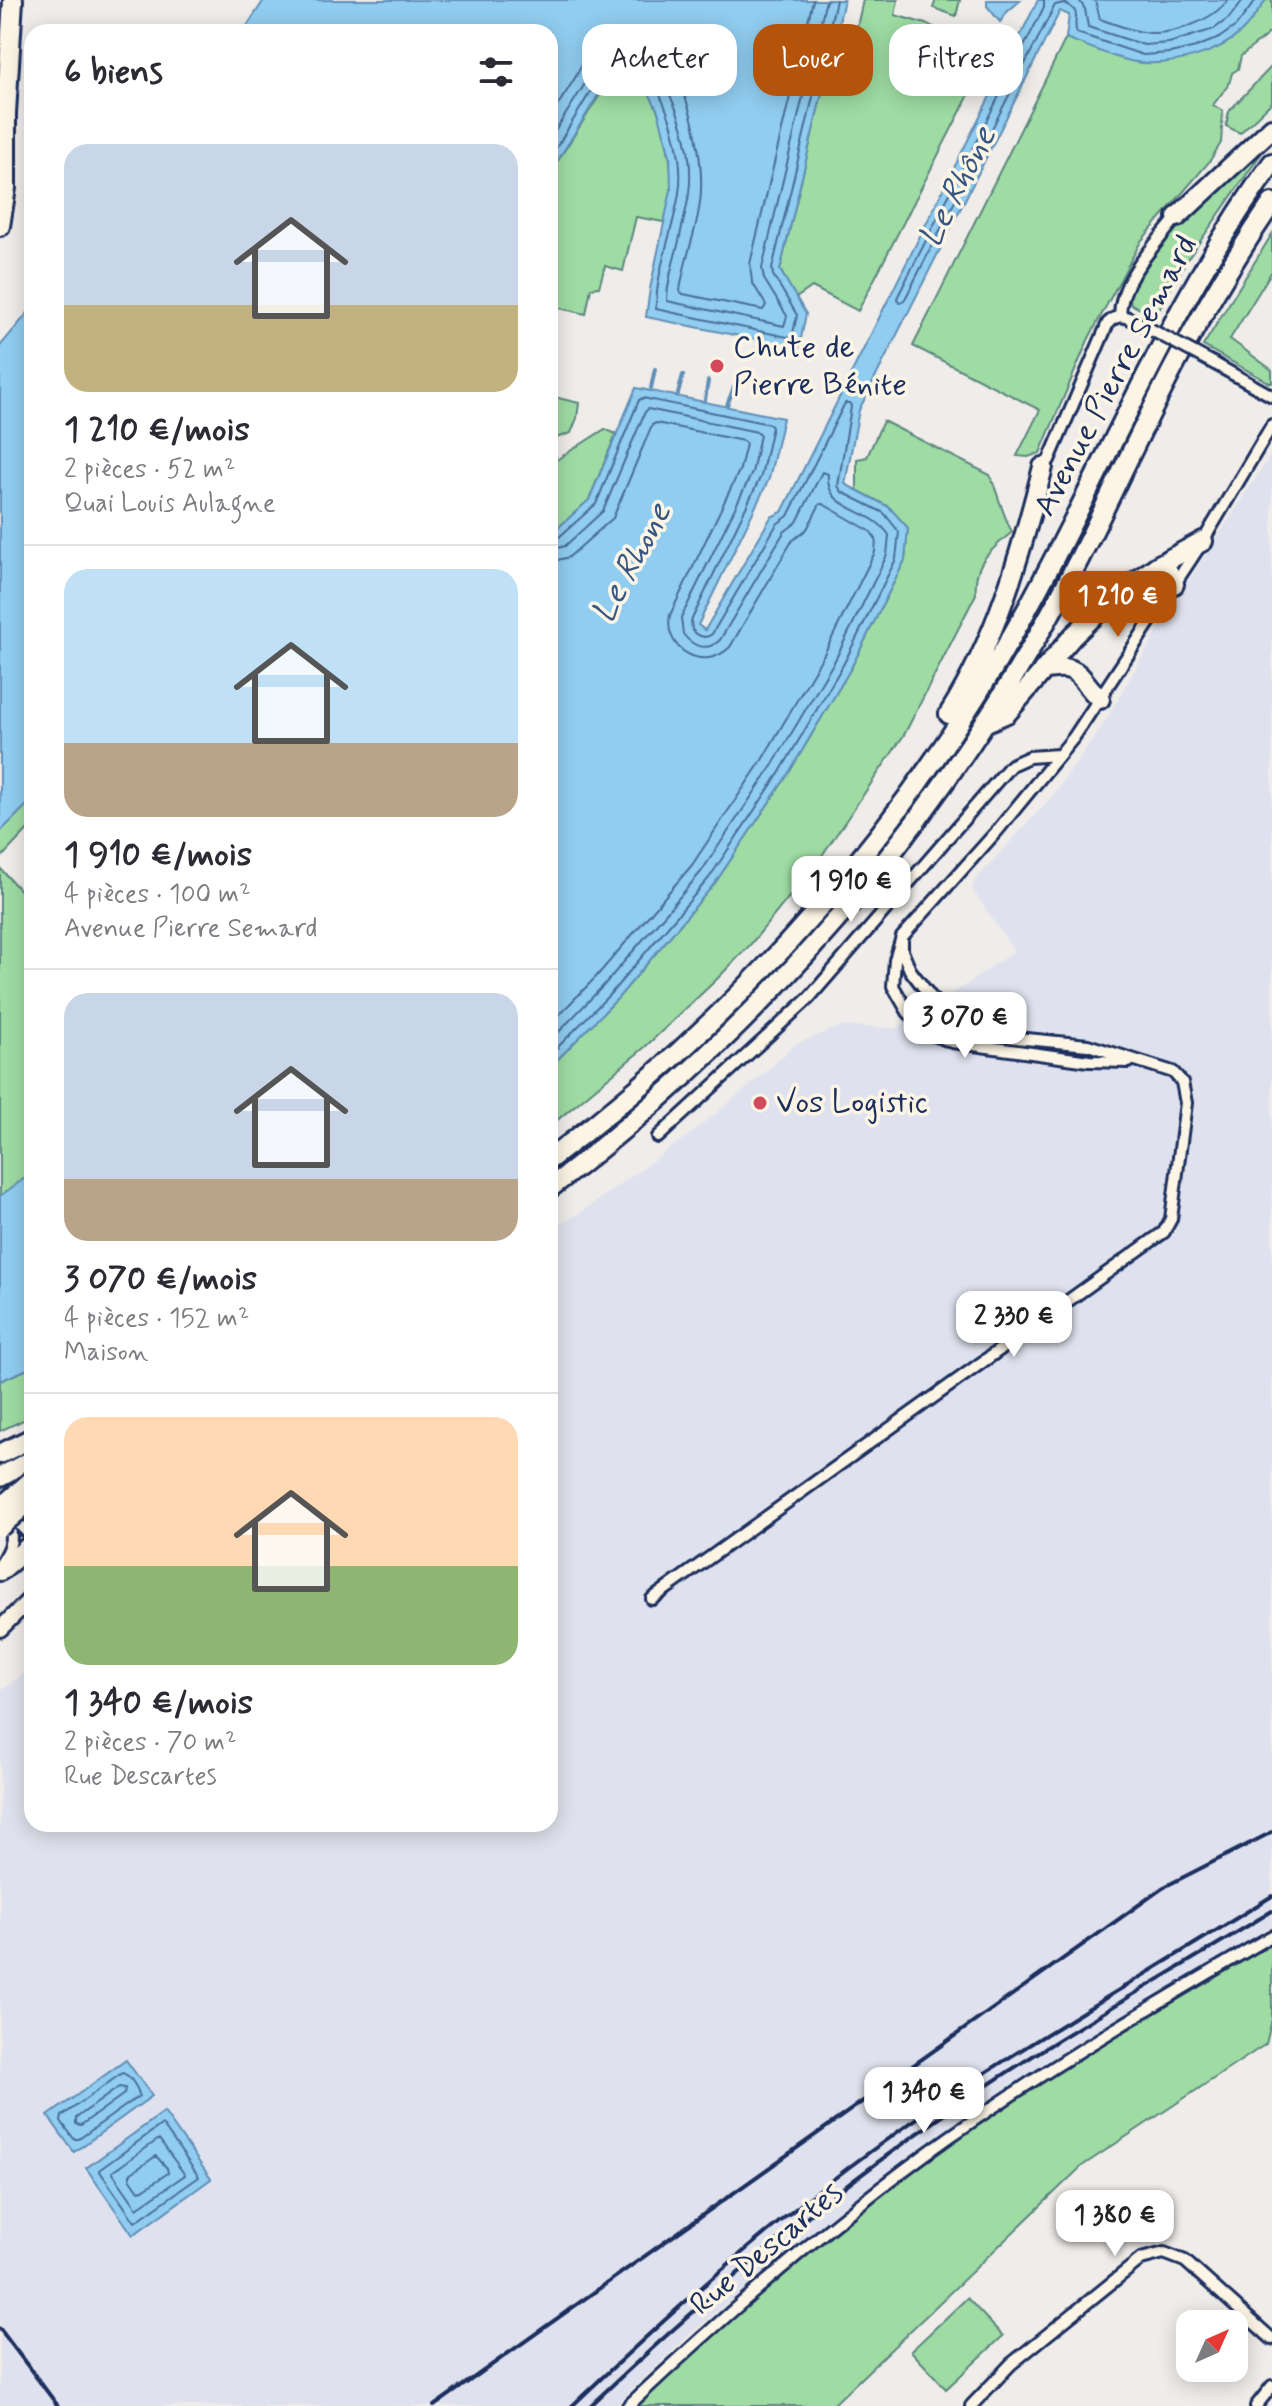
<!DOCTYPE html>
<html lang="fr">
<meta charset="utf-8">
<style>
:root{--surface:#fff;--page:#f2f2f3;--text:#2b2b33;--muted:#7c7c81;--line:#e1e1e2;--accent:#b45309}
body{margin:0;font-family:Mynerve,sans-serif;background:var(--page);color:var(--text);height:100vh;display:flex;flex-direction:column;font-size:30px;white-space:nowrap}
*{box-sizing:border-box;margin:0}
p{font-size:26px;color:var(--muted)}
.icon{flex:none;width:44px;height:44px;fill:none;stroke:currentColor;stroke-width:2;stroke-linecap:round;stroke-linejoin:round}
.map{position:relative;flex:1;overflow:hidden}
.details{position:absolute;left:24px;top:24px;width:534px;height:1808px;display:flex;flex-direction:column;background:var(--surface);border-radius:24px;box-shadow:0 4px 20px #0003}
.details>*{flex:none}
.top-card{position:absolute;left:582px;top:24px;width:570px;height:72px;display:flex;gap:16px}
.needle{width:52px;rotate:45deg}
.controls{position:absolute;left:1176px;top:2310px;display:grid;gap:16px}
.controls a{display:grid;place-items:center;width:72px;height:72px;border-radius:16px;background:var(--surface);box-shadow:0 4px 20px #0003;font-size:40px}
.price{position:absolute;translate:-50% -68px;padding:0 18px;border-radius:16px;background:#fff;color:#222;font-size:26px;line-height:52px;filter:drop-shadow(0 2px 4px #0008)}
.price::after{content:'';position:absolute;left:50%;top:48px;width:24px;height:18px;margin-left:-12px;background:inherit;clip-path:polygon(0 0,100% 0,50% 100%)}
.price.selected{background:var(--accent);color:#fff}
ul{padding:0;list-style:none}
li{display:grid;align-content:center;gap:16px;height:424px;padding:0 40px}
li+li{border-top:2px solid var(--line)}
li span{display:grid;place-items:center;height:248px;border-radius:24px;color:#555}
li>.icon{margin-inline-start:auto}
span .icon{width:144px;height:144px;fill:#fffc;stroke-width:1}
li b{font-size:34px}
h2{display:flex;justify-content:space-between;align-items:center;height:96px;padding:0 40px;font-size:34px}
.chip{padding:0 28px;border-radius:24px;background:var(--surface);box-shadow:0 4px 20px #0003;font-size:28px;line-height:72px}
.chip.selected{background:var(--accent);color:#fff}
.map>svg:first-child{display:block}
</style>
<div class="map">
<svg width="1272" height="2406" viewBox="0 0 1272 2406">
<rect width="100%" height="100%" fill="#efece9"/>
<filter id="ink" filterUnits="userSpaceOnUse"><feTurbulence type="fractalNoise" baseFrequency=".0125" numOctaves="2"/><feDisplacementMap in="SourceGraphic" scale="16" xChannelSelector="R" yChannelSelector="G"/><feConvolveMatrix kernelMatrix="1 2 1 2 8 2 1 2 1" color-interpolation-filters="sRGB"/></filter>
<g filter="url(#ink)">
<path fill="#dfe2ee" d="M 1272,453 L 1272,1926 L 1056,2058 L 919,2150 L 813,2232 L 688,2336 L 615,2406 L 0,2406 L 0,1691 L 32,1668 L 32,1824 L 550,1824 L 550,1230 L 580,1213 L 689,1135 L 759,1078 L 796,1044 L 842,1026 L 897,1028 L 967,984 L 1014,951 L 972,889 L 975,880 L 1051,798 L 1100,730 L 1173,604 Z"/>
<path fill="#9edca3" stroke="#5c8680" stroke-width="2" d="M 863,0 L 898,0 L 895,15 L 929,25 L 990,54 L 858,311 L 812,287 L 796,298 L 780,270 L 829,63 L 848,66 Z
M 936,0 L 960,0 L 956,16 L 933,8 Z
M 1266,0 L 1272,0 L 1272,31 L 1241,56 L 1238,69 L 1232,73 L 1229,84 L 1213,105 L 1223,111 L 1221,143 L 1209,162 L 1141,241 L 1088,340 L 1040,453 L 1028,457 L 1017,456 L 1040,410 L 913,346 L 1066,38 L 1142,63 L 1243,30 Z
M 1272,66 L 1272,102 L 1240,133 L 1226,126 L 1229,111 Z
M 624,68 C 657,76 675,162 671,191 C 670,201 667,212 664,222 L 636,217 L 623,271 L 605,266 L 599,287 L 591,288 L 586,314 L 550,306 L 550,173 L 606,85 C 609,75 613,70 624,68 Z
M 1264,145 L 1265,148 L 1185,263 L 1155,317 L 1131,304 L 1129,293 L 1150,261 L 1195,205 Z
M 1272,234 L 1272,271 L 1230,339 L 1272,370 L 1272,383 L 1270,383 L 1203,346 Z
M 550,396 L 579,403 L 577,418 L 571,433 L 550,440 Z
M 883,421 L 990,475 C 998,494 1002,513 1012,532 C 990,551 973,562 976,594 L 904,735 L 819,860 L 750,945 L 715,981 L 645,1047 L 550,1126 L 550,1067 L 618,998 L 715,883 L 787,776 L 851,668 L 905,560 L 908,528 L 889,507 L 857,490 L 857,459 L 867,457 Z
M 605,429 L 616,434 L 589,500 L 550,535 L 550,464 Z
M 32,798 L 32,825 L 0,859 L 0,831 Z
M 0,868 L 32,904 L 32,1173 L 0,1196 Z
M 32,1367 L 32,1416 L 0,1431 L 0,1381 Z
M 1272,1942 L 1272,2019 L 1266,2044 L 1082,2166 L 832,2406 L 634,2406 C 726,2321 821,2237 923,2163 C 1035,2083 1153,2012 1272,1942 Z
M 967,2298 L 1003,2336 L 946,2389 L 911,2351 Z"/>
<path fill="#90cdf0" stroke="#618eb6" stroke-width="2" d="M 264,0 L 844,0 L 780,270 L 806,314 L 799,348 L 646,317 L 650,289 L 671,190 L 670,156 L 658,111 L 649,93 L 632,70 L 618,69 L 612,73 L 550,173 L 550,32 L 243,32 Z
M 987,0 L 1021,0 L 1007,12 L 1000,22 L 987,6 Z
M 1038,0 L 1266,0 C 1259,10 1252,21 1243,30 C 1221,53 1175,65 1144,63 C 1122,62 1087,46 1066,38 L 1069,15 L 1060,11 L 859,410 L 845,484 L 889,507 L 908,528 L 905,560 L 851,668 L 787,776 L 715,883 L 618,998 L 550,1067 L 550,535 L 589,500 L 636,388 L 783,418 L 769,479 L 698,625 L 705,630 L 771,517 L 782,512 Z
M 32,308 L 32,800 L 0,832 L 0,346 Z
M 32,1173 L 32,1367 L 0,1381 L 0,1196 Z
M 126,2060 L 152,2096 L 74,2152 L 48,2116 Z
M 164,2112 L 211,2179 L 133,2235 L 86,2168 Z"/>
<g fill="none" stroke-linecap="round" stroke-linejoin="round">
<path stroke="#4a6e98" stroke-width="2" d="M 1044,0 L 1044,7 L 897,298 L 899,303 L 904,301 L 1055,5 L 1064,3 C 1085,13 1071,19 1077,33 L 1143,55 L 1170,53 L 1196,47 L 1219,38 L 1236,26 L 1256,0
M 1079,0 L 1085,9 L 1088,27 L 1144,45 L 1169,43 L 1214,29 L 1229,18 L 1243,0
M 1095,0 L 1100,19 C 1114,24 1129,30 1143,32 C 1170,37 1212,21 1228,0
M 550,117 C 559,103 568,90 576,76 C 581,67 584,57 592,50 C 603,41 618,37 632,39 C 684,49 703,146 701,190 C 700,224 684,258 680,291 L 683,294 L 763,310 L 766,305 L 752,282 L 750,264 L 813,0
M 550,139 L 600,60 C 617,47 640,47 653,66 C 677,101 695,150 689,193 C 687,209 682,225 679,241 C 674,261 667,281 667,301 L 784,326 L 787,316 L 764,279 L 762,268 L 826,0
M 550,158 L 605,68 C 618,59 633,57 644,70 C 668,100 685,155 679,193 C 673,232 656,270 656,309 L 792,338 L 797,315 L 773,275 L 772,269 L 836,0
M 550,540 L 558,538 L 596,504 L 639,400 L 643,398 L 769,424 L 772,427 L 761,476 L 691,621 L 692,630 C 698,636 705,640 712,634 L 777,524 L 788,516 L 845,403 L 850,403 L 851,407 L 838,486 L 842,492 L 884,513 L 899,532 L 896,559 L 843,665 L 780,772 L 709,878 L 612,992 L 550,1055
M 550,550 L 565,546 L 603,511 L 645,412 L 648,409 L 757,432 L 760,435 L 752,473 L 681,618 L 683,634 C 693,647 707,652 720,640 L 784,532 L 797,522 L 822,472 L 828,474 C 825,512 870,506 889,535 L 887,555 L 835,660 L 772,766 L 701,872 L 604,985 L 550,1041
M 550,562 L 569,557 L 613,518 L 652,425 L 656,423 L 743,441 L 746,444 L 740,469 L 670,615 C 663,650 704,673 730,647 L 792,541 L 807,529 L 820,504 L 823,504 L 870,531 L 876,539 L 875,552 L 824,654 L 762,760 L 692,865 L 596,977 L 550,1024
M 122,2073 C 129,2074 139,2089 139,2096 L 79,2139 L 74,2139 L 61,2121 L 62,2116 Z
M 119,2087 L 125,2088 L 124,2094 L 81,2125 L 76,2124 L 76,2118 Z
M 161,2125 L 164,2127 L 199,2177 L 135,2222 L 99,2170 Z
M 159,2139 L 185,2175 L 137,2208 L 112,2172 Z
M 156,2156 L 167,2168 L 168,2173 L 143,2190 L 139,2191 L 130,2178 L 130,2174 Z"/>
<path stroke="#618eb6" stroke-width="4" d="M 651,388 L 655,369
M 678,394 L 683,375
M 705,400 L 708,381
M 727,405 L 734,387"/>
<defs>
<path id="street" d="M 1120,316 C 1120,278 1155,246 1177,217
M 1215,364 L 1272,396
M 1043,467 L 1049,460 L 1108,323 C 1116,315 1123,315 1133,320
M 1129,1062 L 1089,1061 L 952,1042 L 927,1032 L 908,1012 L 893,986 L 895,960 L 902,937 L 997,831 L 1074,737 L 1203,541 L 1272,425
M 658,1137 L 809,998 L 1011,765 L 1029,757 L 1058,755
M 11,1516 L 32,1537
M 0,1564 C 11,1547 15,1537 6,1518
M 652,1599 L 1164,1232 L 1171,1219 L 1186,1103 L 1182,1082 L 1173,1072 L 1088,1045 L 975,1034 L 959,1028 L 947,1018 L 910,970 L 902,951 L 902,937
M 628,2406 C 729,2311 835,2218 948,2138 C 1052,2065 1162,2000 1272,1936
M 971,2406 L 1011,2364 L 1141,2259 L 1164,2253 L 1185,2261 L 1272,2339
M 1256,2406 L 1272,2386"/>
<path id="secondary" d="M 0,1629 L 32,1597"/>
<path id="highway" d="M 1177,217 L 1272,128
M 0,226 L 6,188 L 6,113 L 13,0
M 1157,566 C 1168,569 1171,574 1174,584
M 1043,670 C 1081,662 1077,677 1100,699
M 949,714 C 997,638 1021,553 1043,467
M 984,723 L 1007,713 L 1073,636 L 1112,599 L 1157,566 L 1203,541
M 550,1159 C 744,1013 909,825 1026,611 C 1108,462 1171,303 1272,163
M 550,1188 C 747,1038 912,854 1036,639 C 1088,550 1128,454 1176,363 C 1205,308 1237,254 1272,203
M 0,1454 L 32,1438
M 0,1477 L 32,1460
M 0,1571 L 32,1544"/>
</defs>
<use href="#street" stroke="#1b2f5e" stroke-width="16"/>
<use href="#secondary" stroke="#1b2f5e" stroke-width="20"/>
<use href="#highway" stroke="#1b2f5e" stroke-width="24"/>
<use href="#street" stroke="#fcf5e5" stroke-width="10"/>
<use href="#secondary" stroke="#fcf5e5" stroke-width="14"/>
<use href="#highway" stroke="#fcf5e5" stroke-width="18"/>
<path stroke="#1b2f5e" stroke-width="4" d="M 0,2329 L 58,2406
M 434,2406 L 1164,1887 L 1272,1832
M 572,2406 C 670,2313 772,2222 882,2143 C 1007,2053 1142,1978 1272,1896
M 590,2406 C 705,2297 826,2195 957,2106 C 1058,2036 1167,1976 1272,1911"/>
<defs>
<path id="street-bridge" d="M 1133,320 L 1215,364"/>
<path id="highway-bridge" d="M 0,1508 L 32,1480
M 0,1527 L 32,1499"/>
</defs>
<use href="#street-bridge" stroke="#1b2f5e" stroke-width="16" stroke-linecap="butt"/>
<use href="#highway-bridge" stroke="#1b2f5e" stroke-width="24" stroke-linecap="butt"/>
<use href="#street-bridge" stroke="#fcf5e5" stroke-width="10"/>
<use href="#highway-bridge" stroke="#fcf5e5" stroke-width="18"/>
</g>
</g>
<g fill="#d1495b" stroke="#fcf5e5" stroke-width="3">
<circle cx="717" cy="366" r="8"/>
<circle cx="760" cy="1103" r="8"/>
</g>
<g text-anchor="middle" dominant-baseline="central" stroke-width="7" stroke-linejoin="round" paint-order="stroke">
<g font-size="32" fill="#1b2f5e" stroke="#fcf5e5" text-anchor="start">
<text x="733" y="348">Chute de<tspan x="733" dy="37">Pierre Bénite</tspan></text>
<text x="776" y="1103">Vos Logistic</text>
</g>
<g font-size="32" fill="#1b2f5e" stroke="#fcf5e5">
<text transform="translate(1116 376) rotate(-62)">Avenue Pierre Semard</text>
<text transform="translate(767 2249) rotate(-40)">Rue Descartes</text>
</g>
<g font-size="34" font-style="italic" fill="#385682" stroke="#fcf5e5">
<text transform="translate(958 187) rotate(-63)">Le Rhône</text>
<text transform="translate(632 563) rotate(-62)">Le Rhone</text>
</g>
</g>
</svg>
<div class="controls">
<a><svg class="needle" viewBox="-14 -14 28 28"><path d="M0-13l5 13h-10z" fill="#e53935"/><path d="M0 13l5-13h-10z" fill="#7c7c81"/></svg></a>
</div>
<b class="price selected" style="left:1118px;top:639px">1 210 €</b>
<b class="price" style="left:851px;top:924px">1 910 €</b>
<b class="price" style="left:965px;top:1060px">3 070 €</b>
<b class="price" style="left:1014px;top:1359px">2 330 €</b>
<b class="price" style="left:924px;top:2135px">1 340 €</b>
<b class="price" style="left:1115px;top:2258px">1 380 €</b>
<div class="top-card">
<a class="chip">Acheter</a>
<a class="chip selected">Louer</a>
<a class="chip">Filtres</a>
</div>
<section class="details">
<h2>6 biens<svg class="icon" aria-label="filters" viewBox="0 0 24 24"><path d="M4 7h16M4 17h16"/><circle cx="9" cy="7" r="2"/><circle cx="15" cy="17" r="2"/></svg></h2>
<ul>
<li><span style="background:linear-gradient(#c9d6e8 65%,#c2b280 0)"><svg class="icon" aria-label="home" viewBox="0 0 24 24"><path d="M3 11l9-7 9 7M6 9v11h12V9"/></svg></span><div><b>1 210 €/mois</b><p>2 pièces · 52 m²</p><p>Quai Louis Aulagne</p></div></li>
<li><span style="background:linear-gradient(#bfe0f5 70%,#b9a48a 0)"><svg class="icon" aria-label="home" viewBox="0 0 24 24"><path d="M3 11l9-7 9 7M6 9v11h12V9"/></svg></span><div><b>1 910 €/mois</b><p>4 pièces · 100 m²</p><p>Avenue Pierre Semard</p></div></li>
<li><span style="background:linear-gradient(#c9d6e8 75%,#b9a48a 0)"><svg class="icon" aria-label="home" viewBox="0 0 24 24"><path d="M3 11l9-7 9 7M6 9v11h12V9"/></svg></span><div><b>3 070 €/mois</b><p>4 pièces · 152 m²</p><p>Maison</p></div></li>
<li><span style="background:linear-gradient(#ffd9b3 60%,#8fb573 0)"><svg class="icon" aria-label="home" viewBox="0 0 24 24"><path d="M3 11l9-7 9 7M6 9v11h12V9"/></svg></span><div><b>1 340 €/mois</b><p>2 pièces · 70 m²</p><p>Rue Descartes</p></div></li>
</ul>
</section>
</div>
